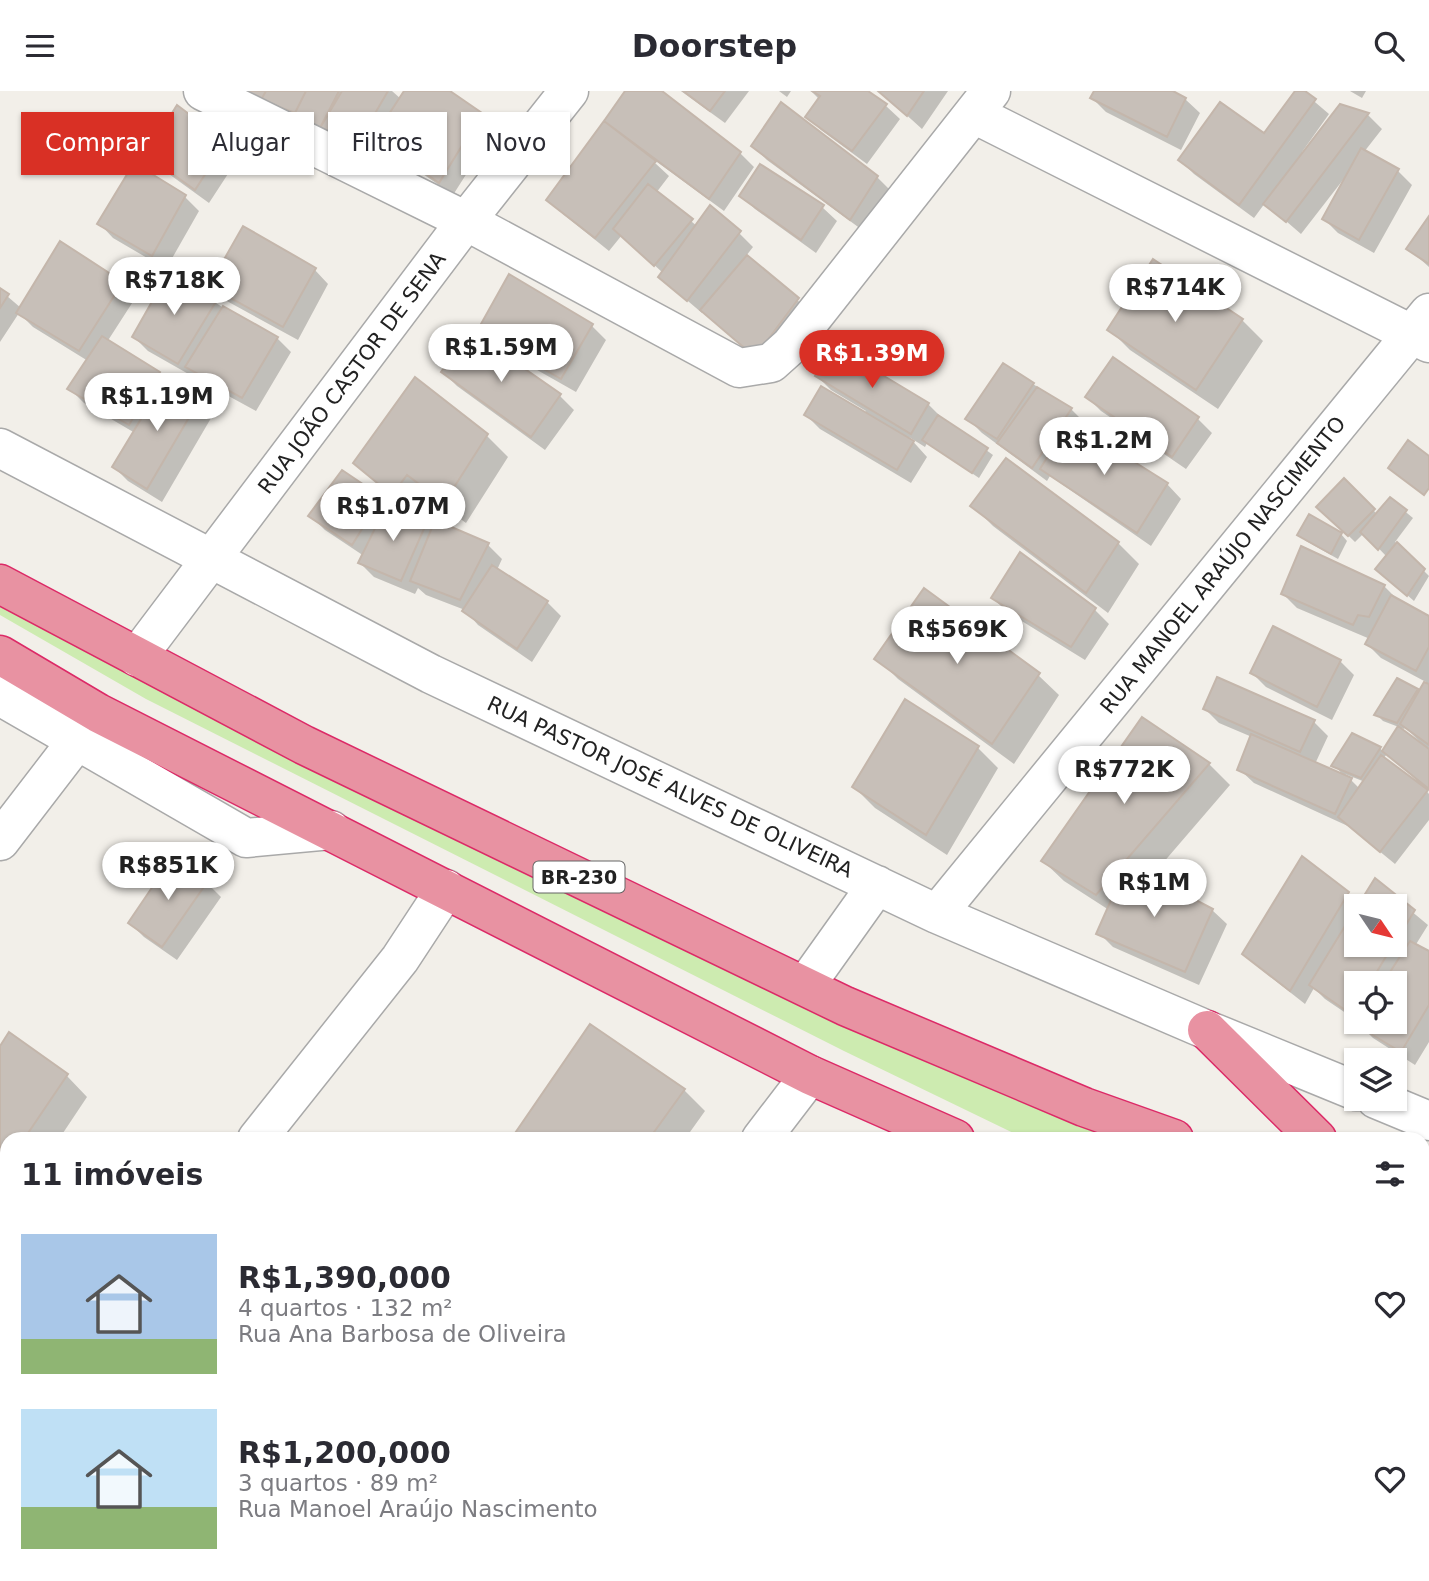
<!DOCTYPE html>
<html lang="pt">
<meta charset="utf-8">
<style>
:root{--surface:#fff;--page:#f7f7f7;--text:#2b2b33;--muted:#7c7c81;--accent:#d93025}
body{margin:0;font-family:"DejaVu Sans",sans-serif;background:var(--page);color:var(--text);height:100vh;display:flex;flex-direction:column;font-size:26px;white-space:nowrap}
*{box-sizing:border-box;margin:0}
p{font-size:23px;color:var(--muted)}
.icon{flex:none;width:38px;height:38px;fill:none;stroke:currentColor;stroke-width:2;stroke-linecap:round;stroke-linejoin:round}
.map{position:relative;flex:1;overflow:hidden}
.details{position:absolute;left:0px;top:1041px;width:1430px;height:450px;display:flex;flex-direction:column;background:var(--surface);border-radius:21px 21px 0 0;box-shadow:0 2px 5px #0004}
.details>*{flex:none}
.top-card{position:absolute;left:21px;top:21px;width:700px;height:63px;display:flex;gap:14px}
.needle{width:46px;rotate:125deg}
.buttons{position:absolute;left:1344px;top:803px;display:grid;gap:14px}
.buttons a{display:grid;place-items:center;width:63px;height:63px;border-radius:0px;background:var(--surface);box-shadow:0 2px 5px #0004;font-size:35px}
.price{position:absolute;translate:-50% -60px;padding:0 16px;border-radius:24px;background:#fff;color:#222;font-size:23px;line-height:46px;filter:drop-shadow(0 2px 4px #0008)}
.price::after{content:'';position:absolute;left:50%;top:42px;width:21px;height:16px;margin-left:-10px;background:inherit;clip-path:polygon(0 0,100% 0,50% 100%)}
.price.selected{background:var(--accent);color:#fff}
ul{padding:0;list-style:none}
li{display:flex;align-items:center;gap:21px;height:175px;padding:0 21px}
li span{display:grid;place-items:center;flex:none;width:196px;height:140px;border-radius:0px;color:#555}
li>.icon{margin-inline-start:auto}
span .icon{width:84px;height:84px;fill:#fffc;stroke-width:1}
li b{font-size:30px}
h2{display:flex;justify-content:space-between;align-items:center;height:84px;padding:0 21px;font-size:30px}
.tag{padding:0 24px;border-radius:0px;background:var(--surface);box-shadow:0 2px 5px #0004;font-size:24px;line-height:63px}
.tag.selected{background:var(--accent);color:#fff}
header{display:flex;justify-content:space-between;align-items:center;height:91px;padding:0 21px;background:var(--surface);font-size:32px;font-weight:600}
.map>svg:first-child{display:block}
</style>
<header><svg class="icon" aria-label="menu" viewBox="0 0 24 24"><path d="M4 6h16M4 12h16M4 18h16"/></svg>Doorstep<svg class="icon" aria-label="search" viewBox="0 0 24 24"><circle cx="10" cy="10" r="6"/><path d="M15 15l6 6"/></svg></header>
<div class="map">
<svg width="1429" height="1490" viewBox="0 0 1429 1490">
<rect width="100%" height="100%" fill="#f2efe9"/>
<path fill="#cdebb0" d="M 0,507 L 712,871 L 997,1000 L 1135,1048 L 1026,1048 L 844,960 L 146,608 L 0,524 Z"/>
<path fill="#fff1ba" d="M 0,1454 L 7,1459 L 7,1484 L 48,1484 L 58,1490 L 0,1490 Z"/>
<path fill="#0003" fill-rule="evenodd" d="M 234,0 L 392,0 L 401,8 L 406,0 L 447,0 L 481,24 L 495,38 L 453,104 L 390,60 L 381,50 L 369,70 Z
M 627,0 L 660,0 L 740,62 L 754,76 L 724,120 L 657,71 L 655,72 L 669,85 L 656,102 L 697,135 L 739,142 L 753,156 L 746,165 L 812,222 L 770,279 L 704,220 L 702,222 L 675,199 L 663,182 L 622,144 L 609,160 L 563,123 L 548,109 Z
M 681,0 L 749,0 L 725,32 Z
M 779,0 L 791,0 L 787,6 Z
M 811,0 L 865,0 L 886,15 L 900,28 L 867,73 L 821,39 L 807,25 L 819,8 Z
M 880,0 L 948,0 L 922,38 Z
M 1096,0 L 1170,0 L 1185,8 L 1200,22 L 1181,59 L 1106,21 L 1092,7 Z
M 1297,0 L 1302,0 L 1329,23 L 1302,61 L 1304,63 L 1341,15 L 1368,24 L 1382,38 L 1364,61 L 1398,80 L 1412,94 L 1374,162 L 1338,142 L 1324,128 L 1347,86 L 1346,85 L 1301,143 L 1265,112 L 1254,127 L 1194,83 L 1180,69 L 1264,44 Z
M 1350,0 L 1366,0 L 1362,7 Z
M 225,52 L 239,66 L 209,112 L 162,78 L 148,64 Z
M 753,55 L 877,86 L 891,100 L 865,141 L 767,69 Z
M 135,75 L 185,106 L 199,120 L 166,178 L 113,147 L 99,132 Z
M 741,104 L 822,116 L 837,130 L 816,162 L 755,118 Z
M 1429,128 L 1429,176 L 1409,158 Z
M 314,178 L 328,193 L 298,249 L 225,209 L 211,195 Z
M 171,181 L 222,216 L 277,247 L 291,261 L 256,320 L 201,290 L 194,283 L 192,285 L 148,260 L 134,246 Z
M 122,192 L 136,206 L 107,251 L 200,308 L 214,322 L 162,411 L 128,390 L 114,376 L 135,342 L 84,312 L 70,298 L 88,270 L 33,236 L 19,222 L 0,251 L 0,199 L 21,217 Z
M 1242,229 L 1263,250 L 1218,318 L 1130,259 L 1109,238 Z
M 592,235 L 606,249 L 576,301 L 493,254 L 479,239 Z
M 1113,268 L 1198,328 L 1212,342 L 1186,378 L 1101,320 L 1087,306 Z
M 443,281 L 560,305 L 574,319 L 545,359 L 457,295 Z
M 817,285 L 928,313 L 942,327 L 993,364 L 979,387 L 927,352 L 925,356 L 909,346 L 927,366 L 911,392 L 820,338 L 806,324 L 864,323 L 866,320 L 831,299 Z
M 1033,293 L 1071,318 L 1085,332 L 1080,339 L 1167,393 L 1181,408 L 1151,455 L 1050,385 L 1047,390 L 982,342 L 968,328 Z
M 487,345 L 508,366 L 466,432 L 428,404 L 414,423 L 356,372 Z
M 1344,390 L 1377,423 L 1390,408 L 1413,427 L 1395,451 L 1429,485 L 1414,510 L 1384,484 L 1387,466 L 1364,442 L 1355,451 L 1319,416 Z
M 381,407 L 390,416 L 426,433 L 433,439 L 436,432 L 488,454 L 502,468 L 497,479 L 547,511 L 561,525 L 532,571 L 478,534 L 465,519 L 426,504 L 418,497 L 415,503 L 374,486 L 360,472 L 364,465 L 325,439 L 311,425 Z
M 972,414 L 1118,452 L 1139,473 L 1108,522 L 993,435 Z
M 1300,443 L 1341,443 L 1347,450 L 1338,468 L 1306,450 Z
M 1384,495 L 1399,510 L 1429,527 L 1429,699 L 1425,696 L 1424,697 L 1429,703 L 1429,729 L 1395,773 L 1350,736 L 1254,692 L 1239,678 L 1252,646 L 1219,632 L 1205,618 L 1314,631 L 1328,645 L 1315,673 L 1345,686 L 1334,674 L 1380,657 L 1383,661 L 1398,638 L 1418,652 L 1419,650 L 1405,636 L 1404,638 L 1383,630 L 1377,624 L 1417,599 L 1420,602 L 1426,591 L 1381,567 L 1367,553 L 1370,548 L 1297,517 L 1283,503 ZM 1387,663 L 1418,690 L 1416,692 L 1383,668 ZM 1345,683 L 1365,691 L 1360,698 Z
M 993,507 L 1095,519 L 1109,533 L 1085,569 L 1007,521 Z
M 877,567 L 1038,584 L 1059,604 L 1014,673 L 898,588 Z
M 1340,570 L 1354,584 L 1332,629 L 1266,596 L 1252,582 Z
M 1142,628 L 1209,673 L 1230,694 L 1150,787 L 1212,819 L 1227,833 L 1199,894 L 1113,856 L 1099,842 L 1109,819 L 1064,790 L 1043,770 Z
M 977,656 L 998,677 L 947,764 L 875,717 L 854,696 Z
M 173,769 L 207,792 L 221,806 L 177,869 L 144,846 L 130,832 Z
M 1375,790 L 1428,834 L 1415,855 L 1429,862 L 1429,951 L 1415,974 L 1373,947 L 1359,933 L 1359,931 L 1395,931 L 1395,892 L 1356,892 L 1356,929 L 1325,908 L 1314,897 L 1305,913 L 1258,876 L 1244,862 L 1348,802 L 1360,814 ZM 1356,816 L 1395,816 L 1395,854 L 1356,854 Z
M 591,935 L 684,999 L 705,1020 L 685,1048 L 513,1048 Z
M 0,958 L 67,985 L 87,1006 L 59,1048 L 7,1048 L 7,1095 L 0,1090 Z
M 568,1484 L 627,1484 L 623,1490 L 577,1490 Z
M 628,1484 L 767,1484 L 763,1490 L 634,1490 Z
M 909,1484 L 991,1484 L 987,1490 L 918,1490 Z"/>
<path fill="#c7bfb8" stroke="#c4b6ab" stroke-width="2" d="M 244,0 L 266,0 L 261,9 Z
M 266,0 L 306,0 L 295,22 L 261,9 Z
M 306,0 L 339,0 L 320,37 L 295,22 Z
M 342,0 L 388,0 L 355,57 L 320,37 Z
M 404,0 L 450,0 L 482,22 L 439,92 L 374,46 Z
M 625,0 L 662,0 L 741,61 L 709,108 L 604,30 Z
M 683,0 L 725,0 L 710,20 Z
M 812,0 L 868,0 L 887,13 L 852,60 L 805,26 L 820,5 Z
M 878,0 L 924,0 L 907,25 Z
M 1094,0 L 1173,0 L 1186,7 L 1167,46 L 1090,7 Z
M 1295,0 L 1305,0 L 1316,8 L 1239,114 L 1178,69 L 1220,11 L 1264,42 Z
M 781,11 L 878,85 L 850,129 L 751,55 Z
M 1340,13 L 1369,22 L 1286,131 L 1263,113 Z
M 177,14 L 226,51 L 195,99 L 146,64 Z
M 604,30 L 656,70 L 595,147 L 546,109 Z
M 1361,57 L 1399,78 L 1359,149 L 1322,128 Z
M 134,72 L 186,104 L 152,165 L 97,133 Z
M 760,73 L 824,114 L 801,149 L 739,105 Z
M 648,93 L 693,128 L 654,175 L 613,138 Z
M 710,114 L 741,140 L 687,210 L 658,186 Z
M 1429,125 L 1429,173 L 1406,158 Z
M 243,135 L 316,177 L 283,236 L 209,195 Z
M 60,150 L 123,191 L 79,260 L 16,222 Z
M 747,164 L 799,207 L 755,266 L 700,219 Z
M 1153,168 L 1243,228 L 1196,299 L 1107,239 Z
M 170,179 L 217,209 L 178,273 L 132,246 Z
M 509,183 L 593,233 L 561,288 L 477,240 Z
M 0,197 L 9,203 L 0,217 Z
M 223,215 L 278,246 L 242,307 L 185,276 Z
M 470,240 L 561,303 L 531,346 L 441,281 Z
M 102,245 L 160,281 L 129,334 L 67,298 Z
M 834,255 L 929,312 L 911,343 L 815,285 Z
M 1113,266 L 1199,326 L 1172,366 L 1085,306 Z
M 1003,272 L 1034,292 L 997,348 L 965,328 Z
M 167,285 L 201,306 L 147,398 L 112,376 Z
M 415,286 L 488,343 L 444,412 L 407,384 L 392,404 L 353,372 Z
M 821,295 L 914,350 L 897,379 L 804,324 Z
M 1037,296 L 1072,317 L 1032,377 L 997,352 Z
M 938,324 L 988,357 L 972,382 L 922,349 Z
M 1069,330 L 1168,392 L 1137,442 L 1040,378 Z
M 1408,349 L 1429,365 L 1429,397 L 1424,404 L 1388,377 Z
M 1006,367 L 1119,451 L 1086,502 L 970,415 Z
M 342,379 L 382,406 L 352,454 L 308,425 Z
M 1344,387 L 1375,418 L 1348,445 L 1316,416 Z
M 1390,406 L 1407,419 L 1378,459 L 1360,441 Z
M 387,413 L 427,431 L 401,490 L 358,472 Z
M 1309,423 L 1342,442 L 1331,463 L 1297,444 Z
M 435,429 L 489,452 L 460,509 L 410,490 Z
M 1397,451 L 1425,478 L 1407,505 L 1375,478 Z
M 1301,455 L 1385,494 L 1369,526 L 1358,524 L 1353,534 L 1281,503 Z
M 1020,461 L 1096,517 L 1071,556 L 991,507 Z
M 492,474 L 548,510 L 517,558 L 462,520 Z
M 924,497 L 1040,582 L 992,653 L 874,568 Z
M 1391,504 L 1429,525 L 1429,556 L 1416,580 L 1365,553 Z
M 1273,535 L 1341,569 L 1317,616 L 1250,582 Z
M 1217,586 L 1315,629 L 1300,661 L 1203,618 Z
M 1397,587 L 1418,598 L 1397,632 L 1374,624 Z
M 1424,591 L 1429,593 L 1429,654 L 1400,633 Z
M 905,608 L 979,655 L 926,744 L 852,696 Z
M 1142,626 L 1210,672 L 1096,804 L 1041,770 Z
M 1398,635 L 1429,658 L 1429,698 L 1382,660 Z
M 1352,642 L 1381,656 L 1361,687 L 1331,675 Z
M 1251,643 L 1352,687 L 1335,723 L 1237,679 Z
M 1381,664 L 1428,699 L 1380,761 L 1338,726 Z
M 1302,765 L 1349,801 L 1290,900 L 1242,863 Z
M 172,767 L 208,790 L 162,856 L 128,832 Z
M 1127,773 L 1213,818 L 1185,881 L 1096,843 Z
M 1375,787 L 1415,819 L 1395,852 L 1395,816 L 1357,816 Z
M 1356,817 L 1356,854 L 1393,854 L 1370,892 L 1356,892 L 1356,915 L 1351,923 L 1309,894 Z
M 1410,850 L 1429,860 L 1429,914 L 1401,961 L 1356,934 L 1358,931 L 1395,931 L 1395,892 L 1383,892 Z
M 590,933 L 685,998 L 649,1048 L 511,1048 Z
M 9,941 L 68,983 L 24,1048 L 7,1048 L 7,1073 L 0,1084 L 0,955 Z
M 576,1484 L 592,1484 L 588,1490 Z
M 628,1484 L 733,1484 L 729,1490 L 637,1490 Z
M 772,1484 L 831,1484 L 840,1490 L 767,1490 Z
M 917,1484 L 957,1484 L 953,1490 L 926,1490 Z
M 1240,1484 L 1393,1484 L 1402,1490 L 1236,1490 Z"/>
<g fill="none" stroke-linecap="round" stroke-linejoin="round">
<defs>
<path id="minor" d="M 203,0 L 466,130 L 739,277 L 771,272 L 790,255 L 991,0
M 974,23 L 1429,252
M 0,357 L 431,583 L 937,823 L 1207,939 L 1356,1000
M 137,566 L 466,130 L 569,0
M 0,605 L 246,747 L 331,739
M 0,750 L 76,651
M 937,823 L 1429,222
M 805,895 L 877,794
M 1376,1008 L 1429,1030
M 257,1048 L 400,868 L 446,798
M 761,1048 L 810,984
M 1423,1436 L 1429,1438
M 426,1490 L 430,1484"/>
<path id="highway" d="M 0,493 L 304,654 L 845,915 L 1084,1016 L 1174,1048
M 0,564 L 98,622 L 810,984 L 955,1048
M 1207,939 L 1317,1048
M 1423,1110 L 1429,1112
M 1423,1180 L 1429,1170
M 1423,1239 L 1429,1247"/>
</defs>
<use href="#minor" stroke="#a9a9a9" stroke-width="41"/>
<use href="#highway" stroke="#dc2a67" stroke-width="41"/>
<use href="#minor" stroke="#fff" stroke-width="38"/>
<use href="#highway" stroke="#e892a2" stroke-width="38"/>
</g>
<g text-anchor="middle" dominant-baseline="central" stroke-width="7" stroke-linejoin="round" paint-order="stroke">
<rect fill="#fff" stroke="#646464" stroke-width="2" x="533.5" y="770.5" width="91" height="31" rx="5"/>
<g font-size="19" font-weight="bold" fill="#222">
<text x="579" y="786">BR-230</text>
</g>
<g font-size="21" fill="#222" stroke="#fff">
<text transform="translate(352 282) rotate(-53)">RUA JOÃO CASTOR DE SENA</text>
<text transform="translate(1223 474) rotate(-51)">RUA MANOEL ARAÚJO NASCIMENTO</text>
<text transform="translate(670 696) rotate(25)">RUA PASTOR JOSÉ ALVES DE OLIVEIRA</text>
</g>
</g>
</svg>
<div class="buttons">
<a><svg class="needle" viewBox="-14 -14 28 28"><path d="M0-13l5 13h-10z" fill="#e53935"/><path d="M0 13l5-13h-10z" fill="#7c7c81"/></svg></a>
<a><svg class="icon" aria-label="locate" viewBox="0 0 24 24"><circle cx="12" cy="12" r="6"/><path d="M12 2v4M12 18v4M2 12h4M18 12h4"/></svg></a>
<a><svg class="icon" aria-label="layers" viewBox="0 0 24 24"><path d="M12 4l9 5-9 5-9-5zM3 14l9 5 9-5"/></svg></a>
</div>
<b class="price" style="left:174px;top:226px">R$718K</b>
<b class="price" style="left:1175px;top:233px">R$714K</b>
<b class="price" style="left:501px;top:293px">R$1.59M</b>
<b class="price selected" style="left:872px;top:299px">R$1.39M</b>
<b class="price" style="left:157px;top:342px">R$1.19M</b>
<b class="price" style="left:1104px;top:386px">R$1.2M</b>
<b class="price" style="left:393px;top:452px">R$1.07M</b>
<b class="price" style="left:957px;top:575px">R$569K</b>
<b class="price" style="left:1124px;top:715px">R$772K</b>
<b class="price" style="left:168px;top:811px">R$851K</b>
<b class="price" style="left:1154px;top:828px">R$1M</b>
<div class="top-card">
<a class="tag selected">Comprar</a>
<a class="tag">Alugar</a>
<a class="tag">Filtros</a>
<a class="tag">Novo</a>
</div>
<section class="details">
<h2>11 imóveis<svg class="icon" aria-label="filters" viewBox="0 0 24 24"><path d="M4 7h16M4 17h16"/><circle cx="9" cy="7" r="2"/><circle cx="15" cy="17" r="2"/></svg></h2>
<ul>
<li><span style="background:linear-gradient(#a9c7e8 75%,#8fb573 0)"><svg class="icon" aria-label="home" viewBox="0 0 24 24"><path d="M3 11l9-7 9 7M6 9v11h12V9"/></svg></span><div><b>R$1,390,000</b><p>4 quartos · 132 m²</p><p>Rua Ana Barbosa de Oliveira</p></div><svg class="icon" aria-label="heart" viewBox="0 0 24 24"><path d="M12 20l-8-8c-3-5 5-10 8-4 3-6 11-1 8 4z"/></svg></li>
<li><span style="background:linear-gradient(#bfe0f5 70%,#8fb573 0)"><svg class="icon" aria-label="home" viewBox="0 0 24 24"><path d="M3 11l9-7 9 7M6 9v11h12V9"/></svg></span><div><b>R$1,200,000</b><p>3 quartos · 89 m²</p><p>Rua Manoel Araújo Nascimento</p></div><svg class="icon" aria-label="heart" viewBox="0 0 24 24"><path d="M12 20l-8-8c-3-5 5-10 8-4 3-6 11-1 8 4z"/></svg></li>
</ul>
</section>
</div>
